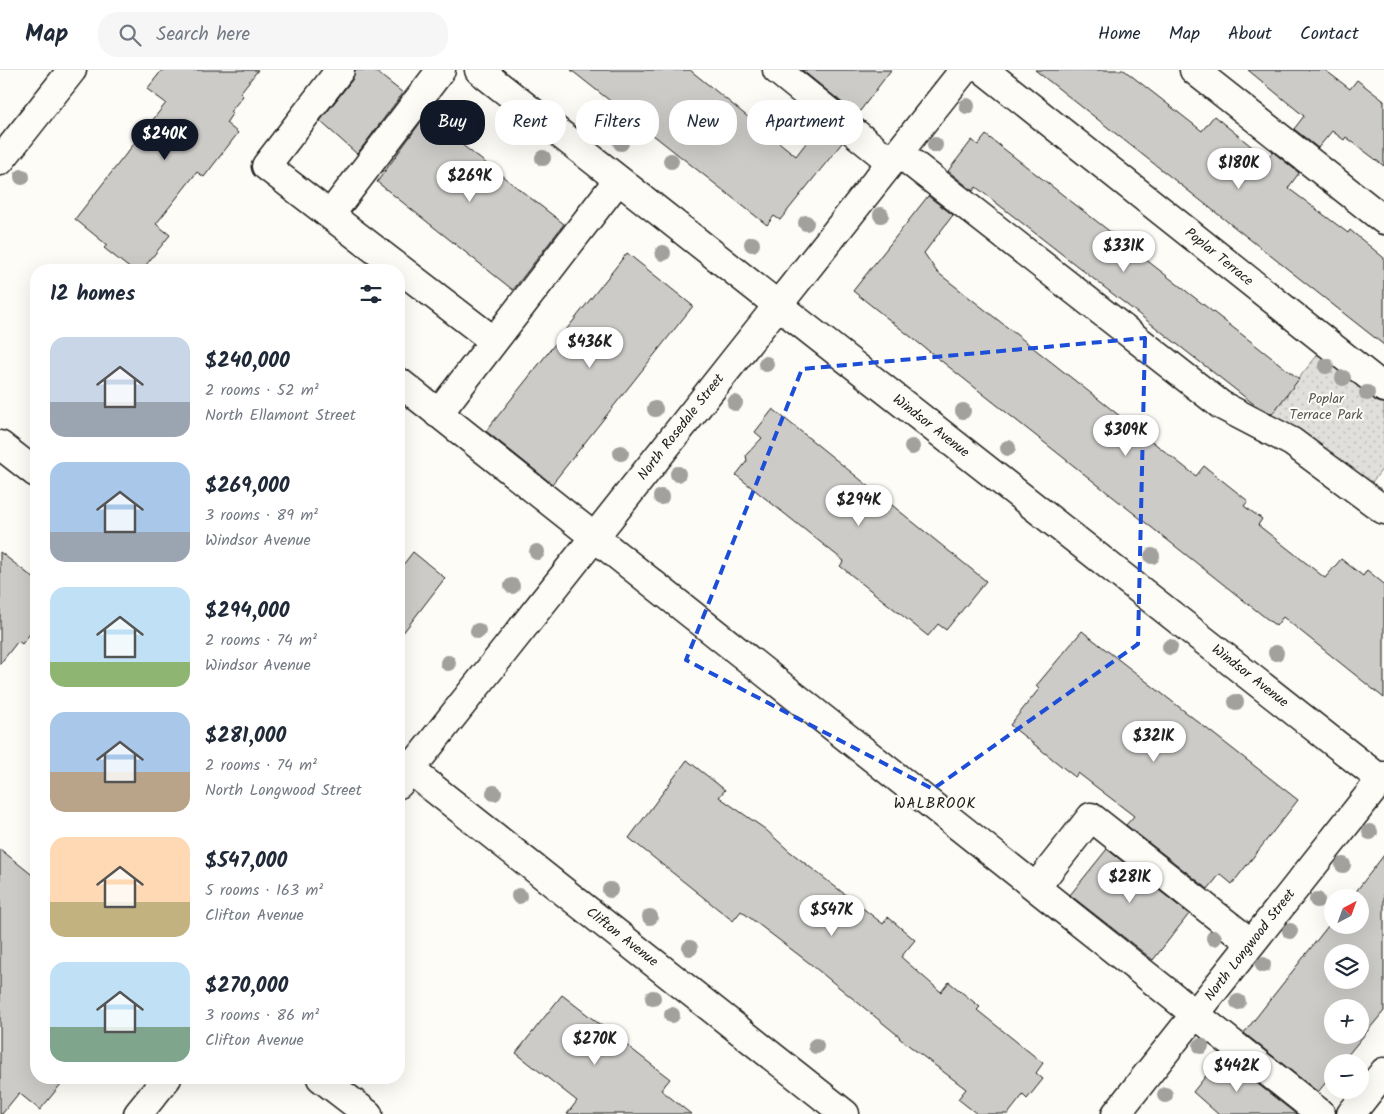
<!DOCTYPE html>
<meta charset="utf-8">
<style>
:root{--surface:#fff;--page:#f6f6f7;--text:#1f2937;--muted:#747a83;--line:#e0e1e3;--accent:#111827}
body{margin:0;font-family:Kalam,sans-serif;background:var(--page);color:var(--text);height:100vh;display:flex;flex-direction:column;font-size:19px;white-space:nowrap}
*{box-sizing:border-box;margin:0}
p{font-size:16px;color:var(--muted)}
.icon{flex:none;width:28px;height:28px;fill:none;stroke:currentColor;stroke-width:2;stroke-linecap:round;stroke-linejoin:round}
.map{position:relative;flex:1;overflow:hidden}
.side{position:absolute;left:30px;top:194px;width:375px;height:820px;display:flex;flex-direction:column;background:var(--surface);border-radius:20px;box-shadow:0 5px 20px #0002}
.side>*{flex:none}
.hud{position:absolute;left:420px;top:30px;width:475px;height:45px;display:flex;gap:10px}
.needle{width:32px;rotate:41deg}
.fabs{position:absolute;left:1324px;top:819px;display:grid;gap:10px}
.fabs a{display:grid;place-items:center;width:45px;height:45px;border-radius:50%;background:var(--surface);box-shadow:0 5px 20px #0002;font-size:25px}
.price{position:absolute;translate:-50% -42px;padding:0 11px;border-radius:18px;background:#fff;color:#222;font-size:16px;line-height:32px;filter:drop-shadow(0 1px 2px #0008)}
.price::after{content:'';position:absolute;left:50%;top:30px;width:15px;height:11px;margin-left:-8px;background:inherit;clip-path:polygon(0 0,100% 0,50% 100%)}
.price.on{background:var(--accent);color:#fff}
ul{padding:0;list-style:none}
li{display:flex;align-items:center;gap:15px;height:125px;padding:0 20px}
li span{display:grid;place-items:center;flex:none;width:140px;height:100px;border-radius:15px;color:#555}
li>.icon{margin-inline-start:auto}
span .icon{width:60px;height:60px;fill:#fffc;stroke-width:1}
li b{font-size:21px}
h2{display:flex;justify-content:space-between;align-items:center;height:60px;padding:0 20px;font-size:21px}
.pill{padding:0 18px;border-radius:20px;background:var(--surface);box-shadow:0 5px 20px #0002;font-size:18px;line-height:45px}
.pill.on{background:var(--accent);color:#fff}
header{display:flex;align-items:center;gap:30px;box-sizing:border-box;height:70px;padding:0 25px;background:var(--surface);border-bottom:1px solid var(--line)}
header strong{font-size:24px}
nav{display:flex;gap:28px;margin-inline-start:auto;font-size:18px}
.search{width:350px;height:45px;background:var(--page);display:flex;align-items:center;gap:12px;box-sizing:border-box;padding:0 18px;border-radius:20px;color:var(--muted);font-size:19px}
.map>svg:first-child{display:block}
</style>
<header>
<strong>Map</strong>
<div class="search"><svg class="icon" aria-label="search" viewBox="0 0 24 24"><circle cx="10" cy="10" r="6"/><path d="M15 15l6 6"/></svg>Search here</div>
<nav><a>Home</a><a>Map</a><a>About</a><a>Contact</a></nav>
</header>
<div class="map">
<svg width="1384" height="1044" viewBox="0 0 1384 1044">
<defs>
<pattern id="park-dots" width="8" height="8" patternUnits="userSpaceOnUse" patternTransform="scale(1.25)"><rect width="8" height="8" fill="#e0dfdb"/><path d="M2 2h.1M6 6h.1" fill="none" stroke="#c0bfbb" stroke-width="1.8" stroke-linecap="round"/></pattern>
</defs>
<rect width="100%" height="100%" fill="#fdfcf7"/>
<filter id="ink" filterUnits="userSpaceOnUse"><feTurbulence type="fractalNoise" baseFrequency=".02" numOctaves="2"/><feDisplacementMap in="SourceGraphic" scale="10" xChannelSelector="R" yChannelSelector="G"/><feConvolveMatrix kernelMatrix="1 2 1 2 8 2 1 2 1" color-interpolation-filters="sRGB"/></filter>
<g filter="url(#ink)">
<path fill="url(#park-dots)" stroke="#7e7e7c" d="M 1320,282 L 1384,333 L 1384,397 L 1372,412 L 1267,347 Z"/>
<path fill="#cccbc8" stroke="#1c1c1c" fill-rule="evenodd" d="M 162,0 L 258,0 L 240,23 L 243,26 L 230,42 L 232,44 L 226,53 L 238,63 L 204,107 L 197,102 L 156,154 L 170,165 L 142,200 L 132,200 L 104,178 L 107,175 L 75,149 L 166,33 L 147,19 Z
M 355,0 L 374,0 L 403,23 L 357,84 L 320,51 L 352,10 Z
M 571,0 L 690,0 L 796,86 L 820,55 L 842,73 L 780,150 L 774,146 L 767,155 Z
M 802,0 L 891,0 L 857,45 Z
M 1035,0 L 1124,0 L 1202,61 L 1214,46 L 1267,89 L 1273,82 L 1299,103 L 1288,118 L 1348,163 L 1350,160 L 1384,188 L 1384,275 Z
M 1248,0 L 1325,0 L 1350,19 L 1357,10 L 1384,31 L 1384,96 L 1346,67 L 1344,70 L 1332,61 L 1318,78 L 1294,59 L 1304,46 Z
M 425,46 L 564,154 L 513,220 L 377,112 Z
M 986,65 L 1299,309 L 1272,344 L 1255,335 L 976,117 L 973,121 L 948,101 L 972,70 L 978,75 Z
M 928,126 L 953,145 L 924,183 L 937,202 L 1196,406 L 1204,396 L 1248,431 L 1244,436 L 1262,449 L 1258,455 L 1325,508 L 1341,489 L 1363,506 L 1367,500 L 1384,514 L 1384,628 L 1283,547 L 1276,556 L 853,221 Z
M 627,183 L 693,236 L 552,414 L 486,361 Z
M 773,339 L 986,511 L 946,560 L 938,554 L 928,566 L 840,496 L 844,491 L 736,405 L 747,391 L 746,385 L 762,368 L 755,362 Z
M 0,482 L 36,510 L 36,556 L 22,574 L 18,571 L 0,594 Z
M 413,482 L 445,508 L 399,568 L 399,500 Z
M 1082,561 L 1298,730 L 1232,814 L 1220,804 L 1208,819 L 1126,755 L 1134,746 L 1078,703 L 1075,707 L 1010,655 L 1039,619 L 1036,616 Z
M 687,690 L 725,720 L 719,727 L 765,759 L 788,780 L 883,854 L 888,847 L 915,870 L 901,887 L 941,922 L 949,912 L 980,937 L 977,940 L 1043,993 L 1036,1003 L 1043,1009 L 1027,1029 L 1023,1025 L 1008,1044 L 977,1044 L 958,1029 L 966,1019 L 899,968 L 900,967 L 808,892 L 741,841 L 733,851 L 629,768 Z
M 0,779 L 36,808 L 36,1008 L 66,1008 L 40,1040 L 19,1023 L 2,1044 L 0,1044 Z
M 1107,779 L 1189,844 L 1153,890 L 1070,825 Z
M 1384,785 L 1384,941 L 1342,992 L 1332,992 L 1332,1005 L 1318,1022 L 1244,963 L 1332,851 L 1332,855 L 1360,855 L 1360,828 L 1351,828 ZM 1332,882 L 1360,882 L 1360,910 L 1332,910 ZM 1332,938 L 1360,938 L 1360,965 L 1332,965 Z
M 562,925 L 670,1009 L 661,1020 L 691,1044 L 567,1044 L 577,1031 L 516,983 Z
M 1222,986 L 1296,1044 L 1218,1044 L 1193,1022 Z"/>
<g fill="none" stroke-linecap="round" stroke-linejoin="round">
<defs>
<path id="minor" d="M 340,0 L 266,96 L 494,271
M 479,0 L 1384,712
M 777,0 L 891,92
M 984,0 L 1384,318
M 1194,0 L 1384,150
M 899,83 L 1221,335 L 1292,372 L 1384,440
M 0,91 L 72,0
M 330,145 L 441,0
M 399,312 L 1321,1044
M 438,344 L 618,110
M 0,375 L 36,403
M 399,691 L 845,1044
M 399,714 L 964,0
M 1036,817 L 1091,747 L 1251,873
M 321,1008 L 368,1044
M 138,1044 L 167,1008
M 1116,1044 L 1384,706
M 1351,1044 L 1384,1002"/>
</defs>
<use href="#minor" stroke="#1c1c1c" stroke-width="31"/>
<use href="#minor" stroke="#fdfcf7" stroke-width="28"/>
</g>
<g fill="#a2a19e">
<circle cx="967" cy="36" r="8"/>
<circle cx="621" cy="73" r="8"/>
<circle cx="935" cy="75" r="8"/>
<circle cx="543" cy="88" r="8"/>
<circle cx="671" cy="91" r="8"/>
<circle cx="22" cy="107" r="8"/>
<circle cx="881" cy="145" r="8"/>
<circle cx="806" cy="153" r="8"/>
<circle cx="752" cy="174" r="8"/>
<circle cx="663" cy="183" r="8"/>
<circle cx="766" cy="294" r="8"/>
<circle cx="1326" cy="296" r="8"/>
<circle cx="1343" cy="308" r="8"/>
<circle cx="1367" cy="323" r="8"/>
<circle cx="735" cy="333" r="8"/>
<circle cx="655" cy="339" r="8"/>
<circle cx="963" cy="341" r="8"/>
<circle cx="912" cy="377" r="8"/>
<circle cx="1008" cy="378" r="8"/>
<circle cx="621" cy="383" r="8"/>
<circle cx="678" cy="404" r="8"/>
<circle cx="661" cy="427" r="8"/>
<circle cx="537" cy="482" r="8"/>
<circle cx="1152" cy="486" r="8"/>
<circle cx="512" cy="516" r="8"/>
<circle cx="478" cy="561" r="8"/>
<circle cx="1170" cy="577" r="8"/>
<circle cx="1276" cy="583" r="8"/>
<circle cx="448" cy="593" r="8"/>
<circle cx="1236" cy="632" r="8"/>
<circle cx="494" cy="723" r="8"/>
<circle cx="1370" cy="762" r="8"/>
<circle cx="1343" cy="795" r="8"/>
<circle cx="610" cy="820" r="8"/>
<circle cx="519" cy="826" r="8"/>
<circle cx="1317" cy="830" r="8"/>
<circle cx="650" cy="847" r="8"/>
<circle cx="1290" cy="861" r="8"/>
<circle cx="1214" cy="868" r="8"/>
<circle cx="690" cy="878" r="8"/>
<circle cx="1263" cy="895" r="8"/>
<circle cx="653" cy="928" r="8"/>
<circle cx="1238" cy="932" r="8"/>
<circle cx="672" cy="945" r="8"/>
<circle cx="816" cy="976" r="8"/>
<circle cx="1201" cy="976" r="8"/>
<circle cx="1165" cy="1025" r="8"/>
</g>
</g>
<path fill="none" stroke="#1d4ed8" stroke-width="4" stroke-dasharray="10 6" stroke-linejoin="round" d="M 1145,268 L 1138,574 L 933,719 L 686,590 L 802,299 Z"/>
<g text-anchor="middle" dominant-baseline="central" stroke-width="4" stroke-linejoin="round" paint-order="stroke">
<g font-size="14" fill="#1c1c1c" stroke="#fdfcf7">
<text transform="translate(1219 187) rotate(39)">Poplar Terrace</text>
<text transform="translate(931 356) rotate(38)">Windsor Avenue</text>
<text transform="translate(681 357) rotate(-52)">North Rosedale Street</text>
<text transform="translate(1250 606) rotate(38)">Windsor Avenue</text>
<text transform="translate(622 867) rotate(38)">Clifton Avenue</text>
<text transform="translate(1250 875) rotate(-52)">North Longwood Street</text>
</g>
<g font-size="14" fill="#575655" stroke="#fdfcf7">
<text x="1326" y="329">Poplar<tspan x="1326" dy="16">Terrace Park</tspan></text>
</g>
<g font-size="15" letter-spacing="1" fill="#1c1c1c" stroke="#fdfcf7">
<text x="935" y="734">WALBROOK</text>
</g>
</g>
</svg>
<div class="fabs">
<a><svg class="needle" viewBox="-14 -14 28 28"><path d="M0-13l5 13h-10z" fill="#e53935"/><path d="M0 13l5-13h-10z" fill="#747a83"/></svg></a>
<a><svg class="icon" aria-label="layers" viewBox="0 0 24 24"><path d="M12 4l9 5-9 5-9-5zM3 14l9 5 9-5"/></svg></a>
<a>+</a>
<a>−</a>
</div>
<b class="price on" style="left:165px;top:91px">$240K</b>
<b class="price" style="left:1239px;top:120px">$180K</b>
<b class="price" style="left:470px;top:133px">$269K</b>
<b class="price" style="left:1124px;top:203px">$331K</b>
<b class="price" style="left:590px;top:299px">$436K</b>
<b class="price" style="left:1126px;top:387px">$309K</b>
<b class="price" style="left:859px;top:457px">$294K</b>
<b class="price" style="left:1154px;top:693px">$321K</b>
<b class="price" style="left:1130px;top:834px">$281K</b>
<b class="price" style="left:832px;top:867px">$547K</b>
<b class="price" style="left:595px;top:996px">$270K</b>
<b class="price" style="left:1237px;top:1023px">$442K</b>
<div class="hud">
<a class="pill on">Buy</a>
<a class="pill">Rent</a>
<a class="pill">Filters</a>
<a class="pill">New</a>
<a class="pill">Apartment</a>
</div>
<section class="side">
<h2>12 homes<svg class="icon" aria-label="filters" viewBox="0 0 24 24"><path d="M4 7h16M4 17h16"/><circle cx="9" cy="7" r="2"/><circle cx="15" cy="17" r="2"/></svg></h2>
<ul>
<li><span style="background:linear-gradient(#c9d6e8 65%,#9aa5b1 0)"><svg class="icon" aria-label="home" viewBox="0 0 24 24"><path d="M3 11l9-7 9 7M6 9v11h12V9"/></svg></span><div><b>$240,000</b><p>2 rooms · 52 m²</p><p>North Ellamont Street</p></div></li>
<li><span style="background:linear-gradient(#a9c7e8 70%,#9aa5b1 0)"><svg class="icon" aria-label="home" viewBox="0 0 24 24"><path d="M3 11l9-7 9 7M6 9v11h12V9"/></svg></span><div><b>$269,000</b><p>3 rooms · 89 m²</p><p>Windsor Avenue</p></div></li>
<li><span style="background:linear-gradient(#bfe0f5 75%,#8fb573 0)"><svg class="icon" aria-label="home" viewBox="0 0 24 24"><path d="M3 11l9-7 9 7M6 9v11h12V9"/></svg></span><div><b>$294,000</b><p>2 rooms · 74 m²</p><p>Windsor Avenue</p></div></li>
<li><span style="background:linear-gradient(#a9c7e8 60%,#b9a48a 0)"><svg class="icon" aria-label="home" viewBox="0 0 24 24"><path d="M3 11l9-7 9 7M6 9v11h12V9"/></svg></span><div><b>$281,000</b><p>2 rooms · 74 m²</p><p>North Longwood Street</p></div></li>
<li><span style="background:linear-gradient(#ffd9b3 65%,#c2b280 0)"><svg class="icon" aria-label="home" viewBox="0 0 24 24"><path d="M3 11l9-7 9 7M6 9v11h12V9"/></svg></span><div><b>$547,000</b><p>5 rooms · 163 m²</p><p>Clifton Avenue</p></div></li>
<li><span style="background:linear-gradient(#bfe0f5 65%,#7fa58c 0)"><svg class="icon" aria-label="home" viewBox="0 0 24 24"><path d="M3 11l9-7 9 7M6 9v11h12V9"/></svg></span><div><b>$270,000</b><p>3 rooms · 86 m²</p><p>Clifton Avenue</p></div></li>
</ul>
</section>
</div>
